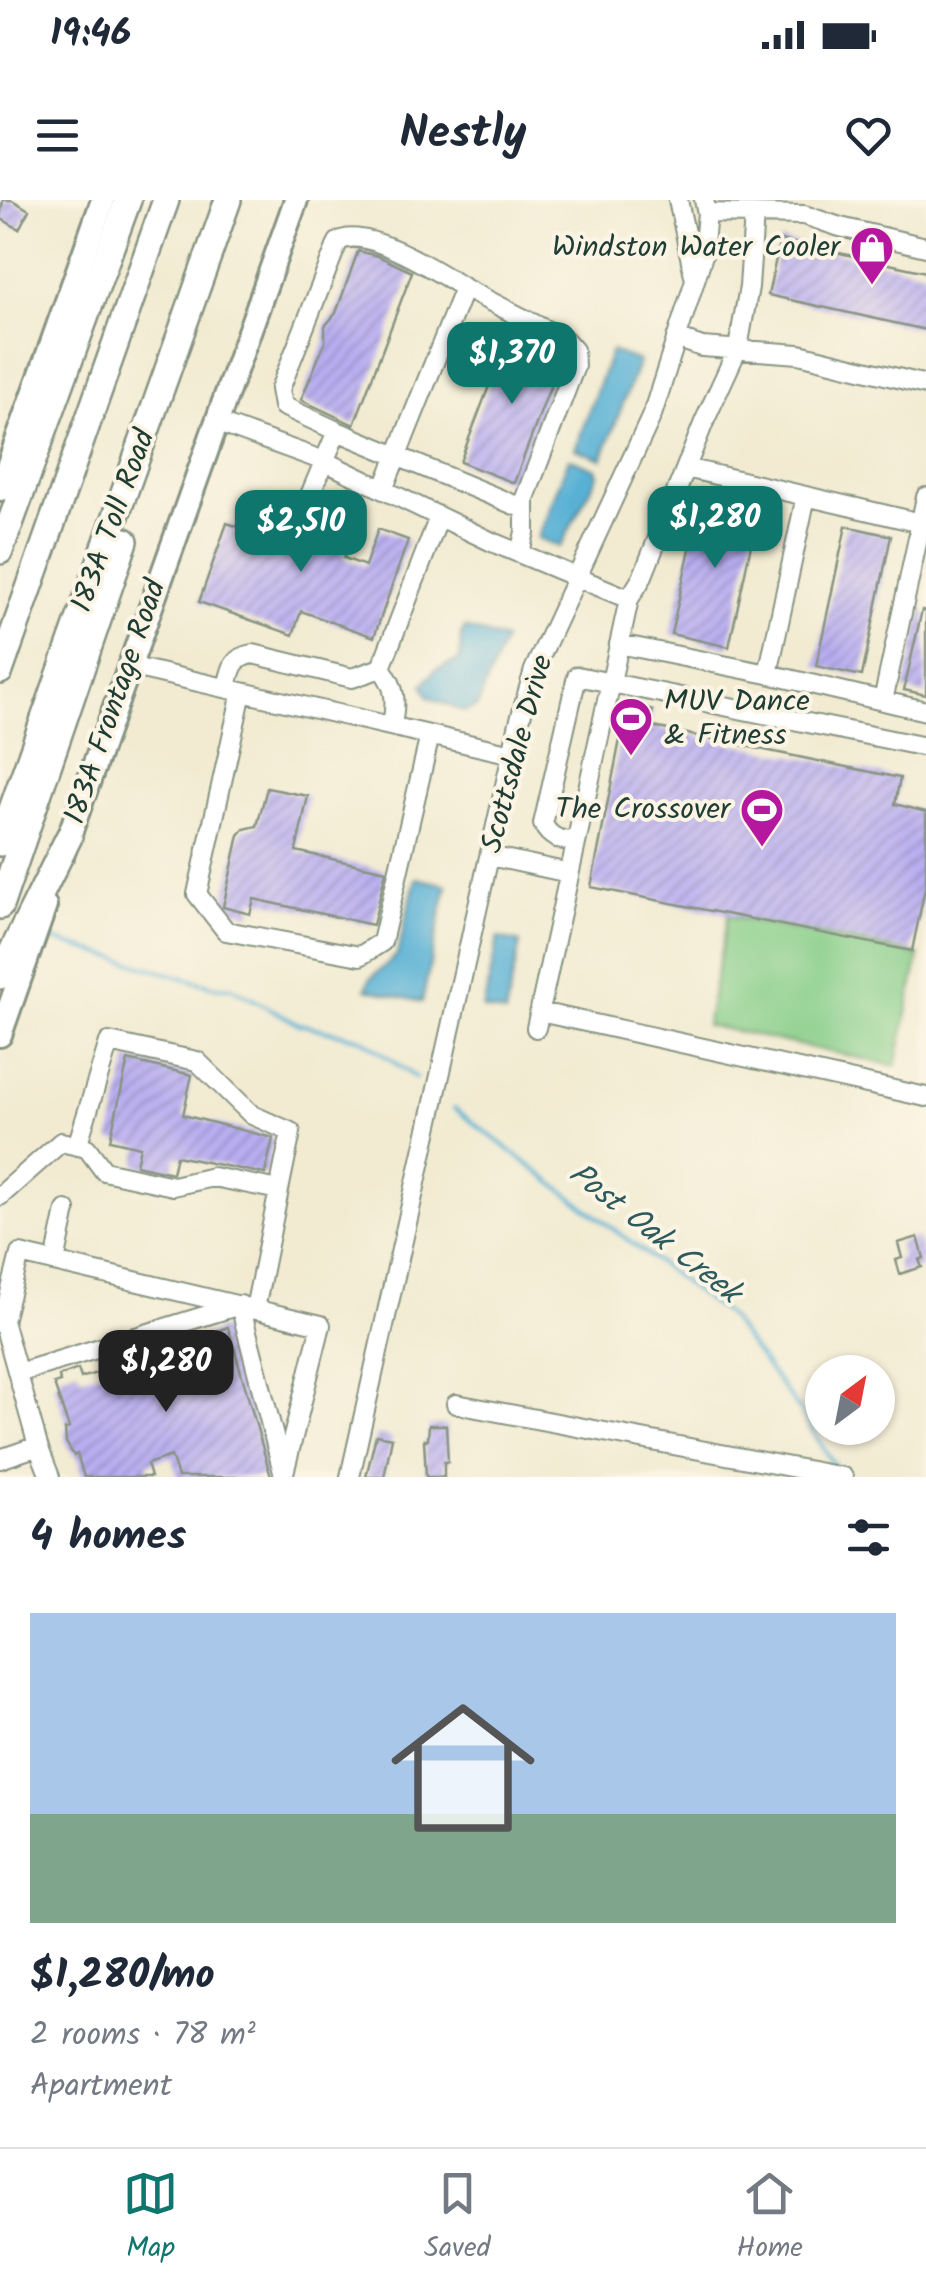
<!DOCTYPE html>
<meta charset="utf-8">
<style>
:root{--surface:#fff;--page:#f2f2f3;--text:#1f2937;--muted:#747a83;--line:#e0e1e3;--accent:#0f766e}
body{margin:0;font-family:Kalam,sans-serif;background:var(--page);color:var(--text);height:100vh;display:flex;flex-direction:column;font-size:38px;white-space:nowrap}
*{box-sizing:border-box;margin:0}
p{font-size:32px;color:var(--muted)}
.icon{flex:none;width:55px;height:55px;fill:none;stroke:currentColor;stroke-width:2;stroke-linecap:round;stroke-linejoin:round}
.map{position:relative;height:1277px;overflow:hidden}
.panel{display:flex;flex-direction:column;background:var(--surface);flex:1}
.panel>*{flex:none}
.needle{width:65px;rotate:32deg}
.buttons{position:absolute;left:805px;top:1155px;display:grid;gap:20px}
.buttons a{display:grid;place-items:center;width:90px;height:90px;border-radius:50%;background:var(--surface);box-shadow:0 2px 8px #0004;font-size:50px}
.price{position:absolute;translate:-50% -85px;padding:0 22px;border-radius:20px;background:var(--accent);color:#fff;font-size:32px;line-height:65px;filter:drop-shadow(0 2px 5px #0008)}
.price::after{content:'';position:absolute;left:50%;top:60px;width:30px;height:22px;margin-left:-15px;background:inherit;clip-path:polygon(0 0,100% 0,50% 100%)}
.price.current{background:#222;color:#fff}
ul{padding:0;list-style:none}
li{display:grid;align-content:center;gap:20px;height:530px;padding:0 30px}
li+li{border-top:2px solid var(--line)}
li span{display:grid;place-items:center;height:310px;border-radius:0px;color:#555}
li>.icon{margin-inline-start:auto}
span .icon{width:180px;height:180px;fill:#fffc;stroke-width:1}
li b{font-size:42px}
h2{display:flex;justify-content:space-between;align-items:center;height:120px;padding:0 30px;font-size:42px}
.status{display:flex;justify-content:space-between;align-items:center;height:70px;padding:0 50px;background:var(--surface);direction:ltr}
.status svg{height:28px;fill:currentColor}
header{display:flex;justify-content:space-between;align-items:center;height:130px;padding:0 30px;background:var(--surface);font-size:45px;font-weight:600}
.tab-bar{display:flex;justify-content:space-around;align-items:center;height:140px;border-top:2px solid var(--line);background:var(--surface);font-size:28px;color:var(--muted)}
.tab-bar a{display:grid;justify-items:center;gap:5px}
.tab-bar .current{color:var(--accent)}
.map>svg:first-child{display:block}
</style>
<div class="status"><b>19:46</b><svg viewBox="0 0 49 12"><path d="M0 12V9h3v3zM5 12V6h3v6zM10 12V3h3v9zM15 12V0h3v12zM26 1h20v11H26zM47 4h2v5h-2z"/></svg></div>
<header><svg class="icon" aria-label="menu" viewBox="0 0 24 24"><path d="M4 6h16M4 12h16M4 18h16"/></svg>Nestly<svg class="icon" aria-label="heart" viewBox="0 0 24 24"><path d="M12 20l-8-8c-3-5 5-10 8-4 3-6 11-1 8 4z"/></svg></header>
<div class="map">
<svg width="926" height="1277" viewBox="0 0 926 1277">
<defs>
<pattern id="building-hatch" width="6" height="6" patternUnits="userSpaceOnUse" patternTransform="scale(2.5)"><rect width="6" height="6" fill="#b9aef1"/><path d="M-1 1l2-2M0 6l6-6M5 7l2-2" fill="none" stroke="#968fc4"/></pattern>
</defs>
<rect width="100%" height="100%" fill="#fcf5e5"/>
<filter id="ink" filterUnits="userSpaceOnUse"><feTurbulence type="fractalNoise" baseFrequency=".01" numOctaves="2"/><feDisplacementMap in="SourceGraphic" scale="20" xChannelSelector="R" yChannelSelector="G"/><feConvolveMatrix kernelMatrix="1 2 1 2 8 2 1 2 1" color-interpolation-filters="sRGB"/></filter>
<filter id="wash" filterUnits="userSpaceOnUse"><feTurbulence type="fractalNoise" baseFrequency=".0048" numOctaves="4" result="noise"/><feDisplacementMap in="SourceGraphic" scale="40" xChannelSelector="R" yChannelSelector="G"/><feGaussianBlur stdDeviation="2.25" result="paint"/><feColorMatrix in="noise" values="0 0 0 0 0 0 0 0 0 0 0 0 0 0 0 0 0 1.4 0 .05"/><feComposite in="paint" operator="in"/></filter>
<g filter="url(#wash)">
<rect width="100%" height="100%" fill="#f2ebd2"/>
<path fill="#87ce89" stroke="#53865e" stroke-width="2.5" d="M 728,716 L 919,755 L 896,866 L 706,825 Z"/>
<path fill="#58b1d5" stroke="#3c7784" stroke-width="2.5" d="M 611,151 L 639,161 L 602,259 L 575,249 Z
M 569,258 L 596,269 L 598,275 L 560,347 L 538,338 Z
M 465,428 L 504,440 L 477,507 L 464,512 L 429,497 L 423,485 L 436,469 L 460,460 L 461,435 Z
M 416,678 L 447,685 L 422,802 L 366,789 L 370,779 L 397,755 Z
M 498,738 L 520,743 L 505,814 L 483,809 Z"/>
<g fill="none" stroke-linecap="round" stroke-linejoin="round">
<path stroke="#58b1d5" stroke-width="4" d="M 54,740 L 215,787 L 232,788 L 299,824 L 362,839 L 416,878
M 454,908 L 728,1116 L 801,1212 L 836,1268"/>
</g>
<g id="blocks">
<path fill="url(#building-hatch)" d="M 3,0 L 12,0 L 29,10 L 19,29 L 0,18 Z
M 780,40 L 926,72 L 926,130 L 768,95 Z
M 358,51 L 378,56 L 412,72 L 354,225 L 301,200 L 325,142 L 325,126 L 336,113 Z
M 510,131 L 555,148 L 562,155 L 514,283 L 460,262 Z
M 702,295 L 759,308 L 729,447 L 671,434 Z
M 248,310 L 321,335 L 328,314 L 355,324 L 344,358 L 365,366 L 378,329 L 408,340 L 374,437 L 301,411 L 293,435 L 199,402 L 227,323 L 242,328 Z
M 846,326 L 891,336 L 862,476 L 816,466 Z
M 922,410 L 926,411 L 926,495 L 904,490 Z
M 627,504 L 653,511 L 649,526 L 900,578 L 895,604 L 926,612 L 926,683 L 912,751 L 591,687 Z
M 267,588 L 308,596 L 296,651 L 386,671 L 373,725 L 254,699 L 250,714 L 223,707 L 239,635 L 244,629 L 257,626 Z
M 128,860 L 192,875 L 183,915 L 273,938 L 265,974 L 176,956 L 172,973 L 136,965 L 140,947 L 110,940 Z
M 918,1037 L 924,1058 L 919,1060 L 922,1067 L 900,1074 L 896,1060 L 902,1058 L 898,1043 Z
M 228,1127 L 271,1277 L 178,1277 L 171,1256 L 147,1264 L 151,1277 L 84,1277 L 77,1254 L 74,1256 L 66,1242 L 65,1229 L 69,1228 L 54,1184 L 60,1182 L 59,1176 L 78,1169 L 81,1178 L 118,1166 L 123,1182 L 142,1176 L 137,1161 Z
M 429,1225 L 446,1225 L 448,1262 L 444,1262 L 444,1277 L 426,1277 L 424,1240 L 428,1240 Z
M 376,1235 L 392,1238 L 384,1277 L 366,1277 Z"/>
</g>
</g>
<g filter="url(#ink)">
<use href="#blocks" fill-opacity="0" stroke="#889483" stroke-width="2.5"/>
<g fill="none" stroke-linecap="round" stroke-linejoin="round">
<defs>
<path id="minor" d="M 678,0 L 695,80
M 707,13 L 804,15 L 840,27 L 926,47
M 464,88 L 564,139 L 574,150 L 575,166 L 525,298 L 525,332 L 520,353
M 676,138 L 702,147 L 799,154 L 926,185
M 216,222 L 324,261 L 492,342 L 629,399
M 337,231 L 524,309
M 686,268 L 921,323
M 305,307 L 337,231 L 283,206 L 280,189 L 338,42 C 363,24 440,73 464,88 L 383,290
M 919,331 L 926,297
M 619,444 L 768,474 L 806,296
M 129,466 L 512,554
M 768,474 L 926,511
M 227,488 C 231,470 232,457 253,454 L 352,478 L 381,468
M 242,492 L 197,694 L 226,731 L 360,756 L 382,742 L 430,535
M 883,501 L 918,338
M 392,526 C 396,502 397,488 381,468 L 439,317
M 576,642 C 561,640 550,639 543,624 L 577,476 L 926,547
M 490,656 L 569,673
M 540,812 L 926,897
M 536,828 L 629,399 L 642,378 L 704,222 L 738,148 L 749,87 L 754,14
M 77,946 L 109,842 L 197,861 L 252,915 L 291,932 L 279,990
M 0,996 L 61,942 L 87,948 L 104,971 L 173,986 L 213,977 L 279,990 L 255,1109
M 55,1062 L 66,1010
M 18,1173 L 240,1105 L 283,1272
M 456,1204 L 843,1277
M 38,1246 L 3,1121 L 20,1054 L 321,1125 L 283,1277
M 0,1259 L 38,1246 L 50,1277
M 350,1277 L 519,523 L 534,470 L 652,215 L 703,55 L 707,13 L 704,0"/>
<path id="major" d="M 0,289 L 103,0
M 63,653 L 296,0
M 0,835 L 45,706"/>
<path id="highway" d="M 0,351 L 128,0
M 0,471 L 166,0
M 0,643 L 228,0
M 0,706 L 125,341
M 0,776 L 69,637"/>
</defs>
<use href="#minor" stroke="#889483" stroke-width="22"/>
<use href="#major" stroke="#889483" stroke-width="28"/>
<use href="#highway" stroke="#889483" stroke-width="30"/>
<use href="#minor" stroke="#fff" stroke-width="18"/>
<use href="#major" stroke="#fff" stroke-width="22"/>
<use href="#highway" stroke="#fff" stroke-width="25"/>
</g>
</g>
<defs>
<symbol id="shop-pin" viewBox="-11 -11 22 30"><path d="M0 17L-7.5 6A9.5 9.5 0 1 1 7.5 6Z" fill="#b5179e" stroke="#fcf5e5"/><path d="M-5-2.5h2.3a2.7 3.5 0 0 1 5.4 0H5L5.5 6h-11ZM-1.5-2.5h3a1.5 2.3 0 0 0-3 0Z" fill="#fff"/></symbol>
<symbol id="stadium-pin" viewBox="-11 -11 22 30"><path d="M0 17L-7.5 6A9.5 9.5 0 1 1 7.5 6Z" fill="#b5179e" stroke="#fcf5e5"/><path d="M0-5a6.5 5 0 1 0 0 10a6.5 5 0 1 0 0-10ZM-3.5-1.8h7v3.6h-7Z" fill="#fff"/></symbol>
</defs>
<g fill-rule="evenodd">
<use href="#shop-pin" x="847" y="23" width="50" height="68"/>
<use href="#stadium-pin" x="606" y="494" width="50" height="68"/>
<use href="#stadium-pin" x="737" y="585" width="50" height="68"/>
</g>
<g text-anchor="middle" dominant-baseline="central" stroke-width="8" stroke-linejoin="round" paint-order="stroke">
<g font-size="30" fill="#1f3d34" stroke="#fcf5e5" text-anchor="end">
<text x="840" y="48">Windston Water Cooler</text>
<text x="664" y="502" text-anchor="start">MUV Dance<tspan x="664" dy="34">&amp; Fitness</tspan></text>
<text x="730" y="610">The Crossover</text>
</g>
<g font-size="30" fill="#1f3d34" stroke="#fcf5e5">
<text transform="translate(114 321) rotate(-70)">183A Toll Road</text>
<text transform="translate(116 502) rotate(-71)">183A Frontage Road</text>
<text transform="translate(518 554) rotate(-75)">Scottsdale Drive</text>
</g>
<g font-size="32" font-style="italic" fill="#2d5a5c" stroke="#fcf5e5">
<text transform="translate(654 1034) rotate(38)">Post Oak Creek</text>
</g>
</g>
</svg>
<div class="buttons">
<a><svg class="needle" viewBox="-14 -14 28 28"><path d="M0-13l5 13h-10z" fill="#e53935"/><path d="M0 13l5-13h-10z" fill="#747a83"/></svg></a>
</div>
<b class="price" style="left:512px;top:207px">$1,370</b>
<b class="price" style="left:715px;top:371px">$1,280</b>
<b class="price" style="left:301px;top:375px">$2,510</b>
<b class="price current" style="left:166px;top:1215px">$1,280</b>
</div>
<section class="panel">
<h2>4 homes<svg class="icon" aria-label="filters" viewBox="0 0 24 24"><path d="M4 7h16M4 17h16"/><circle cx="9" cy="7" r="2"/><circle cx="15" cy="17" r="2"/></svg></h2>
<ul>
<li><span style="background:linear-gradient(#a9c7e8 65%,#7fa58c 0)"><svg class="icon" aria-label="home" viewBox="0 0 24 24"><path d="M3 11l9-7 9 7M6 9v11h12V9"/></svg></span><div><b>$1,280/mo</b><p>2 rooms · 78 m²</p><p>Apartment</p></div></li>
</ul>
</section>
<nav class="tab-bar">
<a class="current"><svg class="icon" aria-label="map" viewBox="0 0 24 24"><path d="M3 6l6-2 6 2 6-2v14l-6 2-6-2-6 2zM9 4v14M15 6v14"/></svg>Map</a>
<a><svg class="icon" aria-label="saved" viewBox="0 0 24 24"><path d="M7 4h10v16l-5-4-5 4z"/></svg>Saved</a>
<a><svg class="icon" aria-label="home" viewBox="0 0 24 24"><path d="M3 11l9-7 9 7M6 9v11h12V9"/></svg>Home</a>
</nav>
